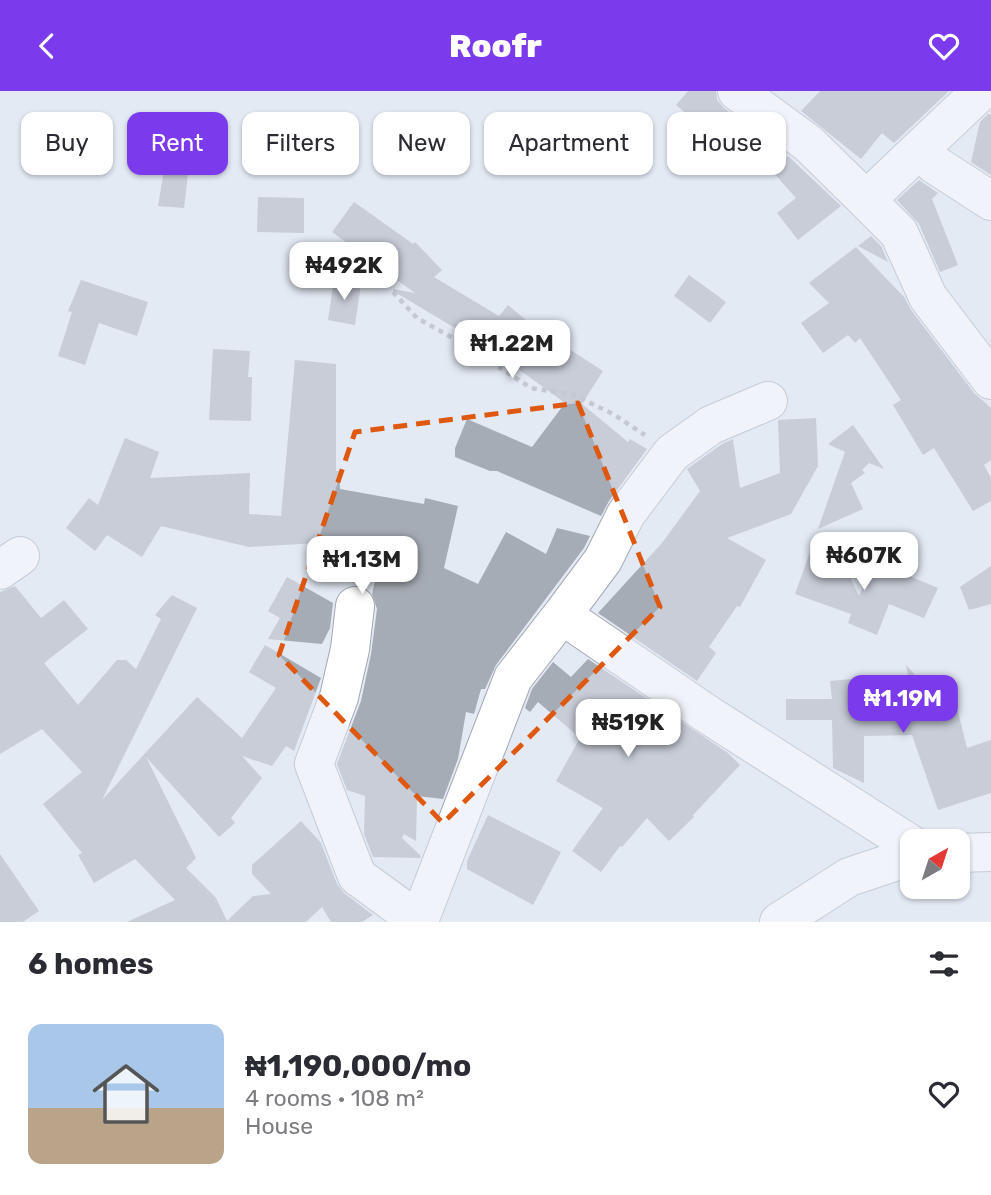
<!DOCTYPE html>
<meta charset="utf-8">
<style>
:root{--surface:#fff;--page:#f2f2f3;--text:#2b2b33;--muted:#7c7c81;--accent:#7c3aed}
body{margin:0;font-family:Rubik,sans-serif;background:var(--page);color:var(--text);height:100vh;display:flex;flex-direction:column;font-size:26px;white-space:nowrap}
*{box-sizing:border-box;margin:0}
p{font-size:23px;color:var(--muted)}
.icon{flex:none;width:38px;height:38px;fill:none;stroke:currentColor;stroke-width:2;stroke-linecap:round;stroke-linejoin:round}
.map{position:relative;height:831px;overflow:hidden}
.sheet{display:flex;flex-direction:column;background:var(--surface);flex:1}
.sheet>*{flex:none}
.top-card{position:absolute;left:21px;top:21px;width:950px;height:63px;display:flex;gap:14px}
.needle{width:46px;rotate:39deg}
.controls{position:absolute;left:900px;top:738px;display:grid;gap:14px}
.controls a{display:grid;place-items:center;width:70px;height:70px;border-radius:14px;background:var(--surface);box-shadow:0 2px 5px #0004;font-size:35px}
.price{position:absolute;translate:-50% -60px;padding:0 16px;border-radius:14px;background:#fff;color:#222;font-size:23px;line-height:46px;filter:drop-shadow(0 2px 4px #0008)}
.price::after{content:'';position:absolute;left:50%;top:42px;width:21px;height:16px;margin-left:-10px;background:inherit;clip-path:polygon(0 0,100% 0,50% 100%)}
.price.on{background:var(--accent);color:#fff}
ul{padding:0;list-style:none}
li{display:flex;align-items:center;gap:21px;height:175px;padding:0 28px}
li span{display:grid;place-items:center;flex:none;width:196px;height:140px;border-radius:14px;color:#555}
li>.icon{margin-inline-start:auto}
span .icon{width:84px;height:84px;fill:#fffc;stroke-width:1}
li b{font-size:30px}
h2{display:flex;justify-content:space-between;align-items:center;height:84px;padding:0 28px;font-size:30px}
.chip{padding:0 24px;border-radius:14px;background:var(--surface);box-shadow:0 2px 5px #0004;font-size:24px;line-height:63px}
.chip.on{background:var(--accent);color:#fff}
header{display:flex;justify-content:space-between;align-items:center;height:91px;padding:0 28px;background:var(--accent);color:#fff;font-size:32px;font-weight:800}
.map>svg:first-child{display:block}
</style>
<header><svg class="icon" aria-label="back" viewBox="0 0 24 24"><path d="M15 5l-7 7 7 7"/></svg>Roofr<svg class="icon" aria-label="heart" viewBox="0 0 24 24"><path d="M12 20l-8-8c-3-5 5-10 8-4 3-6 11-1 8 4z"/></svg></header>
<div class="map">
<svg width="991" height="831" viewBox="0 0 991 831">
<rect width="100%" height="100%" fill="#e3eaf4"/>
<path fill="#a6acb5" d="M 688,0 L 716,0 L 717,9 L 724,17 L 743,31 L 724,51 L 702,30 L 699,33 L 676,14 Z
M 820,0 L 949,0 L 894,52 L 882,42 L 861,68 L 801,20 Z
M 988,23 L 991,23 L 991,84 L 971,71 L 980,31 Z
M 788,65 L 841,115 L 798,149 L 777,122 L 796,107 L 771,79 Z
M 164,79 L 188,83 L 184,117 L 158,115 Z
M 919,89 L 938,102 L 932,108 L 958,174 L 940,181 L 919,133 L 897,109 Z
M 258,106 L 304,107 L 304,142 L 257,141 Z
M 354,111 L 413,153 L 415,151 L 442,179 L 434,186 L 499,225 L 508,214 L 539,240 L 541,236 L 569,258 L 603,280 L 582,313 L 628,351 L 630,348 L 647,358 L 609,410 L 601,425 L 497,380 L 490,380 L 455,366 L 455,357 L 467,328 L 532,356 L 565,312 L 502,266 L 459,230 L 455,237 L 393,200 L 393,198 L 415,202 L 387,182 L 366,162 L 366,166 L 332,141 Z
M 871,145 L 881,155 L 888,171 L 858,155 Z
M 856,156 L 904,206 L 911,219 L 974,302 L 991,317 L 991,369 L 984,374 L 991,387 L 991,410 L 973,420 L 934,357 L 923,364 L 893,314 L 901,309 L 860,247 L 855,252 L 848,244 L 823,262 L 801,232 L 829,212 L 809,192 Z
M 689,184 L 726,211 L 710,232 L 674,205 Z
M 334,188 L 361,193 L 355,234 L 328,229 Z
M 81,189 L 148,211 L 137,245 L 99,232 L 85,274 L 58,265 L 72,221 L 68,220 Z
M 213,258 L 250,260 L 248,286 L 252,286 L 251,330 L 209,329 Z
M 295,269 L 336,273 L 336,380 L 339,380 L 340,398 L 424,413 L 425,407 L 458,415 L 444,477 L 478,493 L 506,441 L 546,463 L 557,437 L 590,445 L 584,457 L 496,574 L 485,598 L 481,598 L 474,623 L 466,621 L 458,668 L 443,708 L 417,705 L 416,750 L 404,743 L 402,747 L 421,765 L 420,767 L 373,766 L 364,743 L 365,705 L 347,699 L 337,673 L 361,610 L 371,563 L 377,518 L 372,503 L 385,448 L 249,456 L 161,435 L 142,466 L 107,444 L 95,460 L 66,437 L 89,407 L 98,414 L 125,347 L 159,361 L 150,387 L 250,382 L 249,423 L 281,425 Z
M 816,327 L 818,375 L 791,423 L 727,447 L 766,469 L 740,516 L 737,515 L 709,556 L 716,562 L 697,590 L 598,522 L 662,452 L 700,400 L 687,378 L 722,353 L 733,348 L 740,397 L 780,382 L 778,329 Z
M 853,334 L 884,378 L 869,372 L 862,379 L 865,382 L 851,392 L 863,418 L 818,438 L 845,361 L 828,353 Z
M 810,461 L 844,473 L 859,505 L 873,470 L 938,497 L 924,527 L 889,513 L 877,544 L 848,532 L 851,523 L 795,503 Z
M 991,475 L 991,513 L 969,519 L 960,496 Z
M 287,486 L 333,512 L 330,537 L 322,553 L 268,548 L 280,527 L 268,520 Z
M 15,495 L 41,527 L 64,509 L 88,538 L 44,572 L 78,614 L 117,569 L 126,569 L 136,578 L 161,528 L 155,524 L 172,504 L 197,517 L 102,709 L 197,606 L 242,647 L 276,597 L 249,581 L 265,554 L 321,587 L 294,660 L 286,655 L 272,675 L 242,665 L 262,687 L 231,727 L 235,732 L 219,746 L 146,666 L 196,767 L 186,777 L 216,807 L 227,830 L 253,805 L 271,803 L 252,783 L 252,774 L 301,730 L 321,752 L 337,793 L 344,802 L 373,824 L 362,831 L 331,831 L 322,816 L 306,831 L 127,831 L 175,809 L 135,768 L 94,792 L 78,764 L 82,762 L 43,713 L 82,681 L 42,638 L 0,663 L 0,501 Z
M 588,568 L 728,662 L 740,674 L 693,724 L 694,726 L 669,750 L 647,727 L 622,756 L 620,755 L 601,781 L 572,760 L 603,717 L 556,690 L 580,647 L 538,611 L 530,621 L 525,617 L 532,598 L 553,571 L 571,586 Z
M 906,574 L 936,607 L 953,601 L 967,657 L 991,649 L 991,702 L 938,719 L 912,644 L 864,645 L 864,692 L 833,677 L 832,629 L 786,629 L 786,608 L 832,608 L 830,590 L 863,587 L 865,606 L 912,605 Z
M 488,724 L 561,761 L 533,814 L 467,778 L 467,770 Z
M 0,763 L 39,820 L 23,831 L 0,831 Z"/>
<g fill="none" stroke-linecap="round" stroke-linejoin="round">
<defs>
<path id="minor" d="M 737,0 L 809,53 L 866,109 L 981,0
M 920,58 L 934,73 L 991,110
M 866,109 L 899,142 L 928,206 L 991,289
M 0,479 L 20,465
M 355,515 L 350,558 L 339,606 L 314,673 L 357,785 L 420,831
M 562,524 L 603,469 L 626,423 L 672,362 L 711,334 L 768,310
M 957,762 L 991,761
M 419,830 L 513,587 L 562,524 L 707,623 L 912,754
M 779,831 L 849,786 L 912,765"/>
</defs>
<use href="#minor" stroke="#a2a8b2" stroke-width="40"/>
<path stroke="#9ba0a8" stroke-width="4.5" stroke-dasharray="5 5" stroke-linecap="butt" d="M 393,201 L 417,227 L 462,252 L 531,297 L 574,304 L 613,323 L 645,344"/>
<use href="#minor" stroke="#fff" stroke-width="38"/>
</g>
<path d="M0 0H991V831H0ZM 578,312 L 660,516 L 443,732 L 279,564 L 355,341 Z" fill="#e3eaf4" fill-opacity=".55" fill-rule="evenodd"/>
<path fill="none" stroke="#df580f" stroke-width="5" stroke-dasharray="14 9" stroke-linejoin="round" d="M 578,312 L 660,516 L 443,732 L 279,564 L 355,341 Z"/>
</svg>
<div class="controls">
<a><svg class="needle" viewBox="-14 -14 28 28"><path d="M0-13l5 13h-10z" fill="#e53935"/><path d="M0 13l5-13h-10z" fill="#7c7c81"/></svg></a>
</div>
<b class="price" style="left:344px;top:211px">₦492K</b>
<b class="price" style="left:512px;top:289px">₦1.22M</b>
<b class="price" style="left:864px;top:501px">₦607K</b>
<b class="price" style="left:362px;top:505px">₦1.13M</b>
<b class="price on" style="left:903px;top:644px">₦1.19M</b>
<b class="price" style="left:628px;top:668px">₦519K</b>
<div class="top-card">
<a class="chip">Buy</a>
<a class="chip on">Rent</a>
<a class="chip">Filters</a>
<a class="chip">New</a>
<a class="chip">Apartment</a>
<a class="chip">House</a>
</div>
</div>
<section class="sheet">
<h2>6 homes<svg class="icon" aria-label="filters" viewBox="0 0 24 24"><path d="M4 7h16M4 17h16"/><circle cx="9" cy="7" r="2"/><circle cx="15" cy="17" r="2"/></svg></h2>
<ul>
<li><span style="background:linear-gradient(#a9c7e8 60%,#b9a48a 0)"><svg class="icon" aria-label="home" viewBox="0 0 24 24"><path d="M3 11l9-7 9 7M6 9v11h12V9"/></svg></span><div><b>₦1,190,000/mo</b><p>4 rooms · 108 m²</p><p>House</p></div><svg class="icon" aria-label="heart" viewBox="0 0 24 24"><path d="M12 20l-8-8c-3-5 5-10 8-4 3-6 11-1 8 4z"/></svg></li>
</ul>
</section>
